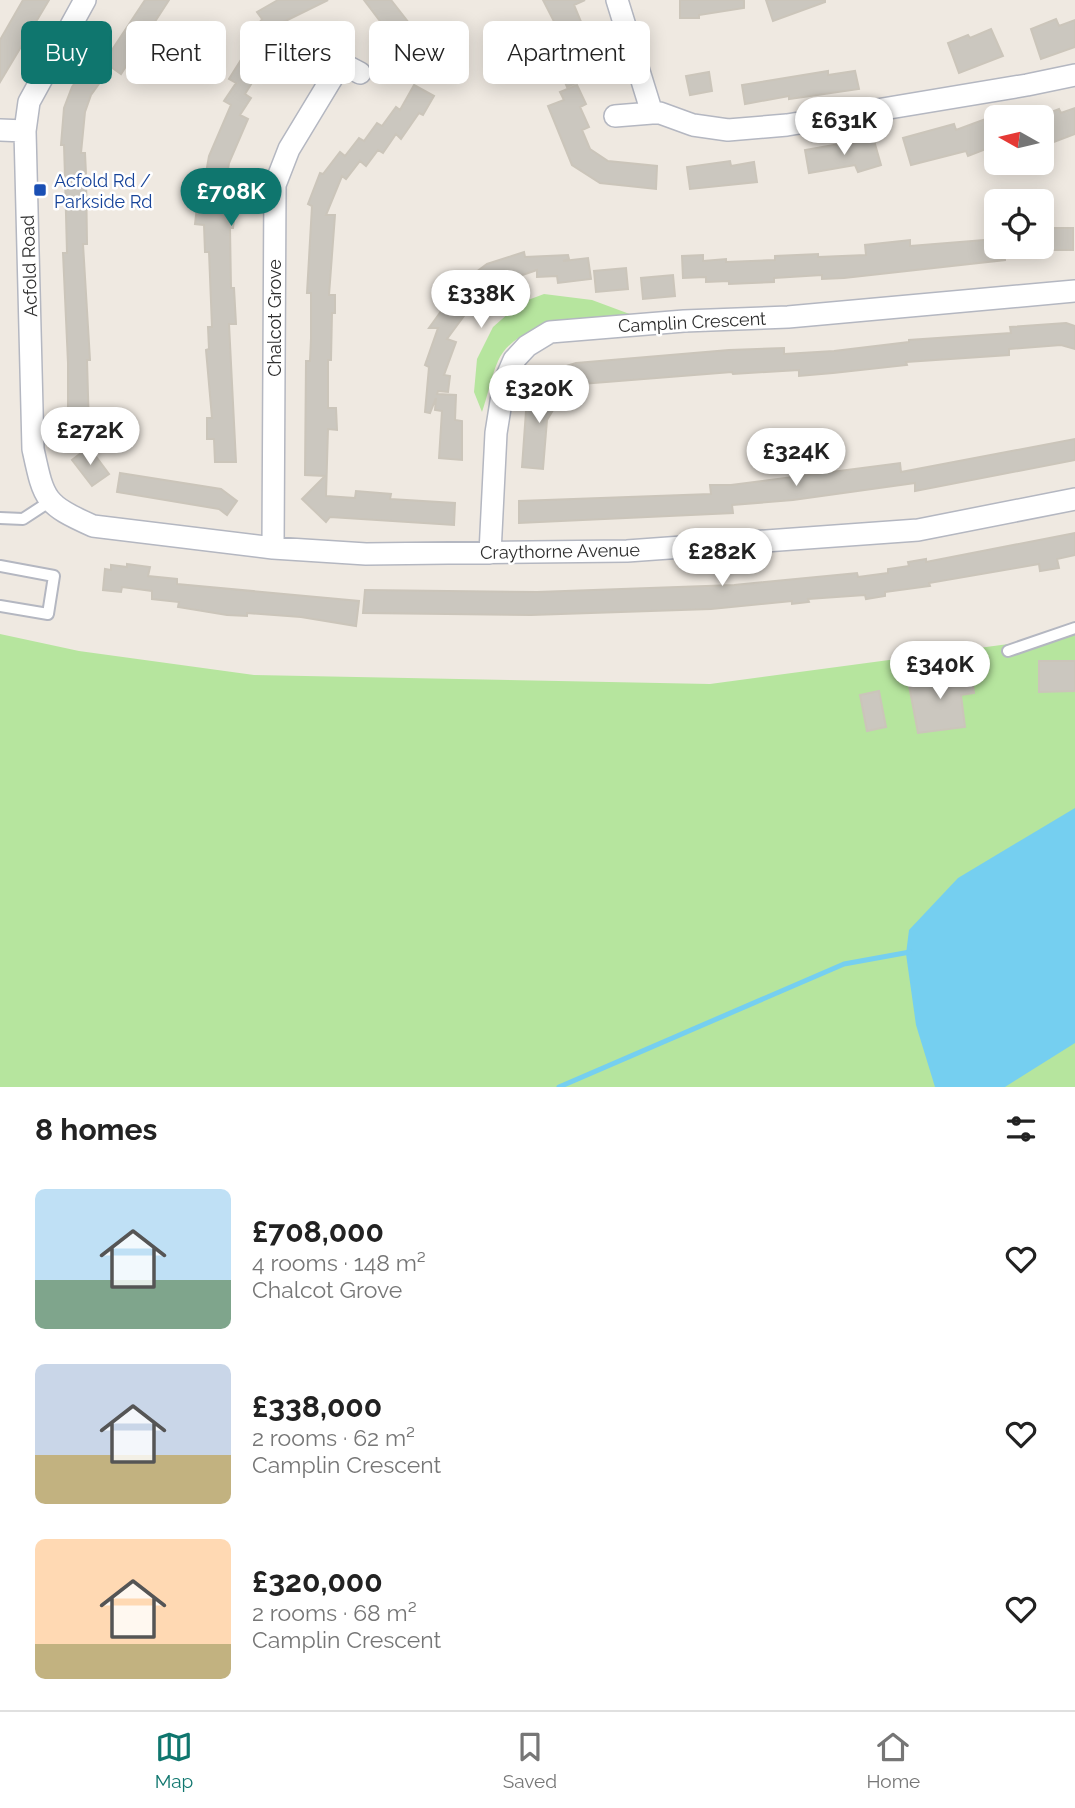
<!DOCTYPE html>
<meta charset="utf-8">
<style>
:root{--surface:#fff;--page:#f2f2f2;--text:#222;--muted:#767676;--line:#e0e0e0;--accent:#0f766e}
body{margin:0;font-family:Raleway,sans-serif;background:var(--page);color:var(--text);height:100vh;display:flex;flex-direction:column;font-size:26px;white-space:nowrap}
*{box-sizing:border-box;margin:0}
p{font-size:23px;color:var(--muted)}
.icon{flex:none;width:38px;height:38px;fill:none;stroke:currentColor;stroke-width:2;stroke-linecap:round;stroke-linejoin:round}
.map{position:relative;height:1087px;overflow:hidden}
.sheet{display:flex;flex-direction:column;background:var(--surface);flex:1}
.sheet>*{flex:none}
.top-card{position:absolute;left:21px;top:21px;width:700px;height:63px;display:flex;gap:14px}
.needle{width:46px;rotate:278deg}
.tools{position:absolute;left:984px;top:105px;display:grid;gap:14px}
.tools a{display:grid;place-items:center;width:70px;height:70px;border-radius:10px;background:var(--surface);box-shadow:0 4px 18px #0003;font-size:35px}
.price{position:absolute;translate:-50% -60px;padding:0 16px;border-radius:24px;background:#fff;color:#222;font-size:23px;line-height:46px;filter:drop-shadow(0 2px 4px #0008)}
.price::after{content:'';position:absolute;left:50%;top:42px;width:21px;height:16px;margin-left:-10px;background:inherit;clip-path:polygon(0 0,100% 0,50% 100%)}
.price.on{background:var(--accent);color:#fff}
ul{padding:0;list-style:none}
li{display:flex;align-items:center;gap:21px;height:175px;padding:0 35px}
li span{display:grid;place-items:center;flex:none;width:196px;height:140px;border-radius:10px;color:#555}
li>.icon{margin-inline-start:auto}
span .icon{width:84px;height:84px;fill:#fffc;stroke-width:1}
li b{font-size:30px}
h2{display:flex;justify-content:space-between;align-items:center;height:84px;padding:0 35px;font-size:30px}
.tag{padding:0 24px;border-radius:10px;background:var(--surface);box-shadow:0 4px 18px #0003;font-size:24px;line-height:63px}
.tag.on{background:var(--accent);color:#fff}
.tabs{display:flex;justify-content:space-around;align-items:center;height:98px;border-top:2px solid var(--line);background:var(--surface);font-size:19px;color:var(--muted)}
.tabs a{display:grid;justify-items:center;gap:4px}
.tabs .on{color:var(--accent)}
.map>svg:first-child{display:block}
</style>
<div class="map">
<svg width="1075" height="1087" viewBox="0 0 1075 1087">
<rect width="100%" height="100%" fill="#efe9e1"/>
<path fill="#b6e59e" d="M 544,294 L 592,300 L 635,316 C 594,319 518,317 498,361 C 491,377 488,395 482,412 L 474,392 L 477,359 L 493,327 L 520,303 Z
M 0,634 L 79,651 L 254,675 L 710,684 L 1075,635 L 1075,1087 L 0,1087 Z"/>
<path fill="#75cff0" d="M 1075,808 L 1075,1043 L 1005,1087 L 935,1087 L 916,1025 L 906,954 L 909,930 L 958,878 Z"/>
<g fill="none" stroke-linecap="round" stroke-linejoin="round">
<path stroke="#75cff0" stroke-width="5" d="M 559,1087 L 844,964 L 910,952"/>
</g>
<path fill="#cbc7bf" stroke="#cbc5ba" stroke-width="2" d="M 23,0 L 49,0 L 0,82 L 0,40 Z
M 145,0 L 169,0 L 121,74 L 104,62 Z
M 278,0 L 328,0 L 259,34 L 271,42 L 259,59 L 265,62 L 245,94 L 251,98 L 240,115 L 248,119 L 229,163 L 221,210 L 235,212 L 233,228 L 230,228 L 231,288 L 234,288 L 236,324 L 229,324 L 236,462 L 215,462 L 214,439 L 207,439 L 207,418 L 212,418 L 206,350 L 209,349 L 208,327 L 212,327 L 209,252 L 205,252 L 204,225 L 195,224 L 197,207 L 200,207 L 209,156 L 231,105 L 224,101 L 236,83 L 229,79 L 249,47 L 244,43 L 262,19 L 257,12 Z
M 364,0 L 391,0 L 409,23 L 426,54 L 429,53 L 434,75 L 412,79 L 406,53 L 401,56 L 392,37 Z
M 543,0 L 585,0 L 574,5 L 584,29 L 577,32 L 587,54 L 579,57 L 588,78 L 567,87 L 559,69 L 566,65 L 557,44 L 564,41 Z
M 680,0 L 744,0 L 744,8 L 699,15 L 699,18 L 680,18 Z
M 766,0 L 825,0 L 825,2 L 773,21 Z
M 1056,19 L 1059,26 L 1075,20 L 1075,47 L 1041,59 L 1031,29 Z
M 991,29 L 1003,56 L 959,73 L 948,43 L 968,35 L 970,38 Z
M 89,63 L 106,74 L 91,95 L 85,112 L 81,153 L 85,153 L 86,174 L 87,244 L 83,244 L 90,360 L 87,360 L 89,429 L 68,429 L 68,363 L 63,253 L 67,253 L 65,177 L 64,145 L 61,145 L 64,108 L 72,87 Z
M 828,71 L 828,75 L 855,71 L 859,89 L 789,99 L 789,96 L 745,104 L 742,85 Z
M 709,72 L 712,91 L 690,95 L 686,76 Z
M 414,85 L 434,96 L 423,115 L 419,113 L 401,139 L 396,134 L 383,153 L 378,150 L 366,166 L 360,161 L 346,179 L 342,176 L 326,215 L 335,215 L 329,295 L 335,295 L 335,313 L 332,313 L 331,360 L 328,360 L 328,408 L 336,408 L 337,430 L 328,429 L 326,496 L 355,498 L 356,491 L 391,494 L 390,499 L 455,503 L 454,525 L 330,517 L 326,522 L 302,499 L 325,476 L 305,475 L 306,361 L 310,361 L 311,338 L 311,293 L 307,293 L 312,206 L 308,204 L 320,173 L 323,174 L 340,152 L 345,156 L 359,138 L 364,141 L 377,123 L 382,126 L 396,107 L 400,110 Z
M 577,85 L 586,104 L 580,107 L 589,127 L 582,130 L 590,149 L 608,161 L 657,166 L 656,189 L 600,183 L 572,165 L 548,106 L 564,100 L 560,92 Z
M 1075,108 L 1075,134 L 1046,145 L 1044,140 L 1041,142 L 1041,116 L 1059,109 L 1061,113 Z
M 991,117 L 996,130 L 996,145 L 968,156 L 966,151 L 911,165 L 903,138 L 954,124 L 956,130 Z
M 873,137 L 881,165 L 858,172 L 855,165 L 809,173 L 805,150 L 840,144 L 841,147 Z
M 730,161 L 731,166 L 754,162 L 757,182 L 690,189 L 687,167 Z
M 1041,228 L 1073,228 L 1073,250 L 1041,250 Z
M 996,239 L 996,247 L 1004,247 L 1005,260 L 844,278 L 822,279 L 822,275 L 774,278 L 774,282 L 729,284 L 729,281 L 706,282 L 706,277 L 683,278 L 682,256 L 703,255 L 703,261 L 726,259 L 726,262 L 775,260 L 775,256 L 797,255 L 818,254 L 818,257 L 866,255 L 865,245 L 910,240 L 910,246 Z
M 524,252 L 525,257 L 568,255 L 569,259 L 563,261 L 588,258 L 591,279 L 558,283 L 557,276 L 537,277 L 537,270 L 496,284 L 464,306 L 469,309 L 447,339 L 456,342 L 444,375 L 450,376 L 448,392 L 438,391 L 437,394 L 456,395 L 455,420 L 462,421 L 462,460 L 439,458 L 442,411 L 435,410 L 436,398 L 430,413 L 425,412 L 429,367 L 425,365 L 438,328 L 429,328 L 457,289 L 456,287 L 487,264 Z
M 626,268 L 628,289 L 596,292 L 594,271 Z
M 673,275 L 675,296 L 643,299 L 641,278 Z
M 1066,323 L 1075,326 L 1075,349 L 1061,345 L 1009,349 L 1009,355 L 906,362 L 907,365 L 833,373 L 799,376 L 799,370 L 733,374 L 732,372 L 581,384 L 565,388 L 560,368 L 576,363 L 729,350 L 784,348 L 784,354 L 834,351 L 909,342 L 909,340 L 1011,333 L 1010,327 Z
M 545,380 L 564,392 L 547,420 L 543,469 L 522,467 L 526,411 Z
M 1075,439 L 1075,460 L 915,491 L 915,483 L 793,500 L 732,505 L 733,513 L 519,523 L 519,501 L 711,494 L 710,485 L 731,485 L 900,463 L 901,472 Z
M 89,447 L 109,474 L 92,486 L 72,460 Z
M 120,473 L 221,489 L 237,501 L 227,515 L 219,509 L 117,492 Z
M 1075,533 L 1075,555 L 1057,559 L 1059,568 L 1040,571 L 1039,564 L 1016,568 L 929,583 L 930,586 L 885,592 L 885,596 L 866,599 L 865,595 L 808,599 L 809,602 L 792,604 L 792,601 L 711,609 L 531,615 L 363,613 L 365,590 L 537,592 L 734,585 L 857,573 L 858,577 L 888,573 L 888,569 L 909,566 L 908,562 L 926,559 L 926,562 Z
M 127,564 L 150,567 L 148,576 L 177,579 L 177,584 L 359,601 L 356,626 L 301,617 L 247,613 L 247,616 L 227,615 L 178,607 L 179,602 L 152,599 L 152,591 L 122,587 L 121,592 L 103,590 L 105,569 L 111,570 L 111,565 L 127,567 Z
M 1039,661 L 1075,661 L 1075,691 L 1039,692 Z
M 971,672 L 974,693 L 961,695 L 965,727 L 918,733 L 908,680 Z
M 879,691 L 886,727 L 867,731 L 860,695 Z"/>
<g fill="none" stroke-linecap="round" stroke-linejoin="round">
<defs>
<path id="service" d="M 0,518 L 23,519 L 49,502
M 0,566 L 54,576 L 48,614 L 0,606
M 1008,651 L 1075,628"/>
<path id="minor" d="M 85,0 L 29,102 L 25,131 L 33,449 C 44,500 44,504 93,526 L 273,548 L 366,554 L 627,551 L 918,530 L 1075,499
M 617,0 L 652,113 L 660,113 L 693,125 L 728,130 L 787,125 L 1027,85 L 1075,75
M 318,40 L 341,63 L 360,73
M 615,116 L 652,113
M 0,130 L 25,131
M 273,548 L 275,185 L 289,149 L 341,63
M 490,553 L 496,433 L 504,383 L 514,360 L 527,346 L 550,332 L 684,321 L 788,317 L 1075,291"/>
</defs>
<use href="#service" stroke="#b4b7c1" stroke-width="14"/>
<use href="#minor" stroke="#b4b7c1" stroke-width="24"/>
<use href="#service" stroke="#fff" stroke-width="10"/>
<use href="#minor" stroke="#fff" stroke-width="21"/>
</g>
<rect fill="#1a4fb4" stroke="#fff" stroke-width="2.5" x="33" y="183" width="14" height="14" rx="3.5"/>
<g text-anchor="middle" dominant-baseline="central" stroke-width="5" stroke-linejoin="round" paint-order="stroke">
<g font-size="18" fill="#164399" stroke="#fff" text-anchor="start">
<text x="54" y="180">Acfold Rd /<tspan x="54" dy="21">Parkside Rd</tspan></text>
</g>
<g font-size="18" fill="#2e2e2e" stroke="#fff">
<text transform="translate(29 266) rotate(-92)">Acfold Road</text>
<text transform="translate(274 318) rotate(-90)">Chalcot Grove</text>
<text transform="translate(692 322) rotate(-3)">Camplin Crescent</text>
<text transform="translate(560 551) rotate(-1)">Craythorne Avenue</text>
</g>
</g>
</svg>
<div class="tools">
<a><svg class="needle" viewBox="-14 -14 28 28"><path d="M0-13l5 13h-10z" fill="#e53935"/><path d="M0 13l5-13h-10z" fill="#767676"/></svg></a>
<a><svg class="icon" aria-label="locate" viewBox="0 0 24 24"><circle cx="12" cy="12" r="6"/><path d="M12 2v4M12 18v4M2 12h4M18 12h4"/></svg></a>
</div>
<b class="price" style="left:844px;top:157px">£631K</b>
<b class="price on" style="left:231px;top:228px">£708K</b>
<b class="price" style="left:481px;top:330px">£338K</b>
<b class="price" style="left:539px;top:425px">£320K</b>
<b class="price" style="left:90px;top:467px">£272K</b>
<b class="price" style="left:796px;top:488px">£324K</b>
<b class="price" style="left:722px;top:588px">£282K</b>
<b class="price" style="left:940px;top:701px">£340K</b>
<div class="top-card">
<a class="tag on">Buy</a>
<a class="tag">Rent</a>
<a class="tag">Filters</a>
<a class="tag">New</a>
<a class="tag">Apartment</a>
</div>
</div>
<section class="sheet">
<h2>8 homes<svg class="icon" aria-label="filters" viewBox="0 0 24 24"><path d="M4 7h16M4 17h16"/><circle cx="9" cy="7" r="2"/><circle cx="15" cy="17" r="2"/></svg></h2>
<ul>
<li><span style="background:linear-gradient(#bfe0f5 65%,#7fa58c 0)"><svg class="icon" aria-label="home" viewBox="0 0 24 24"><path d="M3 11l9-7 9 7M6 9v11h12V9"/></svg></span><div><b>£708,000</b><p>4 rooms · 148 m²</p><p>Chalcot Grove</p></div><svg class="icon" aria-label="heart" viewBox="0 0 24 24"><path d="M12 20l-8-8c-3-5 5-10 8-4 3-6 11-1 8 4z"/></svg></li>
<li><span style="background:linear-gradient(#c9d6e8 65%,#c2b280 0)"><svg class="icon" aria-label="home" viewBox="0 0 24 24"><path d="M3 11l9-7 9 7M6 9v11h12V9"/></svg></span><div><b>£338,000</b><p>2 rooms · 62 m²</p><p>Camplin Crescent</p></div><svg class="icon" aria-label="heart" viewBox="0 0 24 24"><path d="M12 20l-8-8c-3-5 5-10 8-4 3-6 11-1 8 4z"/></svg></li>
<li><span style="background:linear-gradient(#ffd9b3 75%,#c2b280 0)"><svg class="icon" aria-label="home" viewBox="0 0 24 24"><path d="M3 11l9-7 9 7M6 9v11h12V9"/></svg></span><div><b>£320,000</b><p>2 rooms · 68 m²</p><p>Camplin Crescent</p></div><svg class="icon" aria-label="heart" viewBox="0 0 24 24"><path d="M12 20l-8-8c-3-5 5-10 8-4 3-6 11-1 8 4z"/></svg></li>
</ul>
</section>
<nav class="tabs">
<a class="on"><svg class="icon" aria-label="map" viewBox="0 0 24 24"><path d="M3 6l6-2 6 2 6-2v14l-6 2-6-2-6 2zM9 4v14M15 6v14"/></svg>Map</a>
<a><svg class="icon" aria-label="saved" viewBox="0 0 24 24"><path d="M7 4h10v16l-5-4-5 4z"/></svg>Saved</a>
<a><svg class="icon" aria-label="home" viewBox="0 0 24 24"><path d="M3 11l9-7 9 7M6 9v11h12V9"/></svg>Home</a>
</nav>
